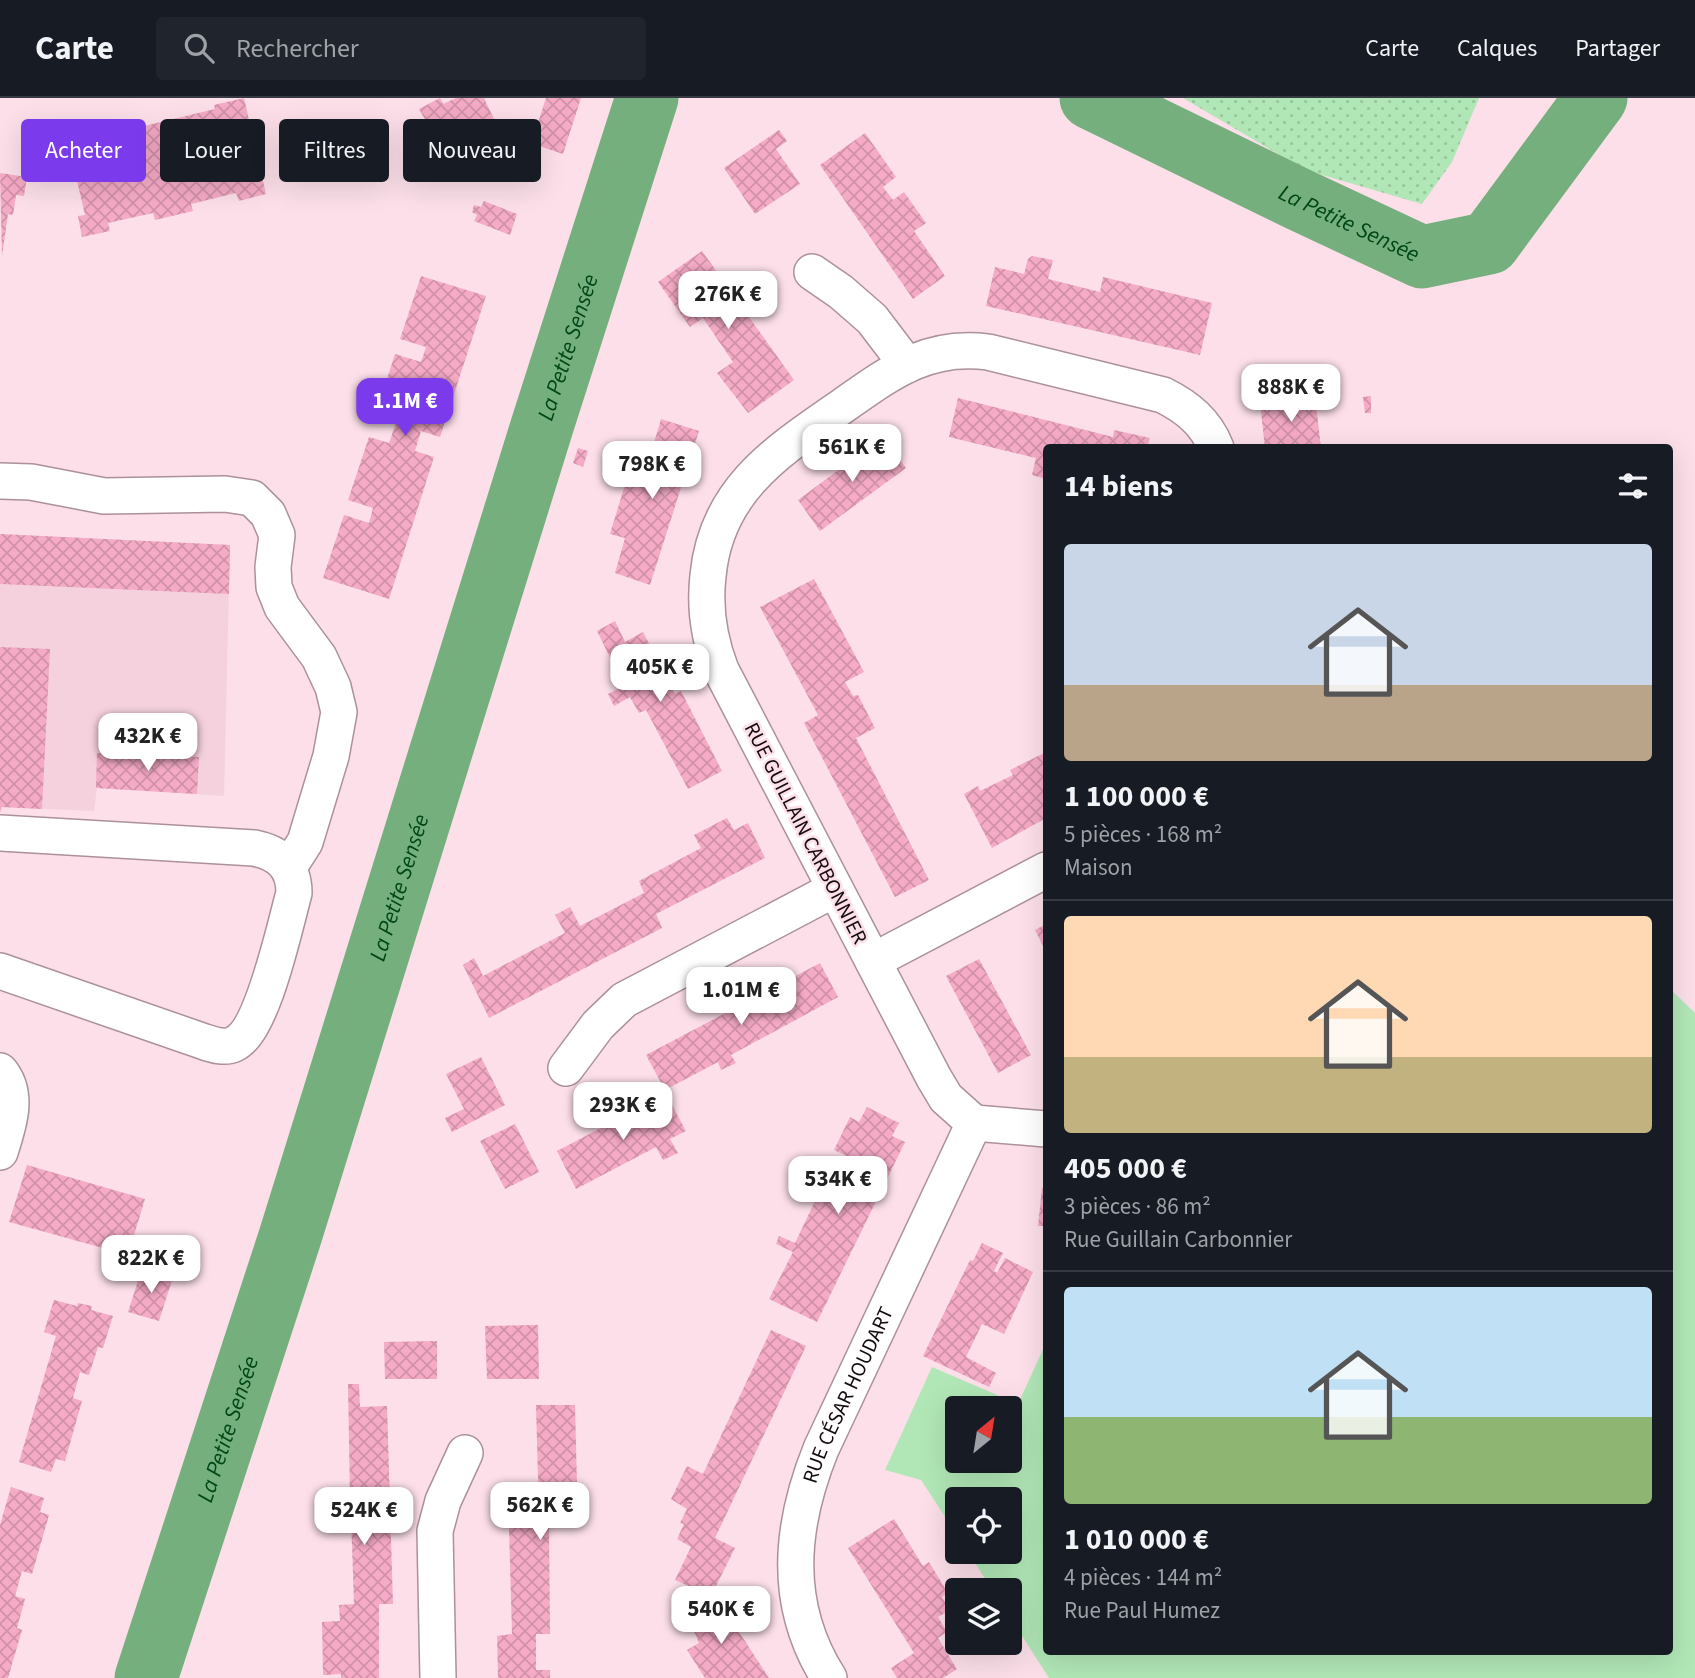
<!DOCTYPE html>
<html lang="fr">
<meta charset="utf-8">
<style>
:root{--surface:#171b24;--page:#20242c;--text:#f1f3f6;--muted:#9ea1a6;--line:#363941;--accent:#7c3aed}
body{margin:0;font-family:"Source Sans 3",sans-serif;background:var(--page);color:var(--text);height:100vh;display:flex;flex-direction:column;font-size:26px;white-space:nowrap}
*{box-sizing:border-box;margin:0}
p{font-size:23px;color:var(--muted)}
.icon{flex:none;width:38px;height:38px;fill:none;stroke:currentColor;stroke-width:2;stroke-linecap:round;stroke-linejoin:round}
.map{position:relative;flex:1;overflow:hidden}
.details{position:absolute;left:1043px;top:346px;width:630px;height:1211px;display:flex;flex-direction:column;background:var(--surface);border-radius:7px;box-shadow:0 7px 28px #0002}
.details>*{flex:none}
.top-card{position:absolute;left:21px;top:21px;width:665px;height:63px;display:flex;gap:14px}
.needle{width:46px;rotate:30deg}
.controls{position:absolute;left:945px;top:1298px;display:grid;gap:14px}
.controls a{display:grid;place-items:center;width:77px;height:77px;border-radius:7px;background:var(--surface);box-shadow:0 7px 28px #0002;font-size:35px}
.price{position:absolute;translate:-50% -60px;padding:0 16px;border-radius:14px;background:#fff;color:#222;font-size:23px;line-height:46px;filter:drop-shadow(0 2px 4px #0008)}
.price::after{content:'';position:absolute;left:50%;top:42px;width:21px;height:16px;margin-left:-10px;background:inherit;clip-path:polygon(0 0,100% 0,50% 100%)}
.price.current{background:var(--accent);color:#fff}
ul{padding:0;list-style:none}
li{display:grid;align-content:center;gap:14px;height:371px;padding:0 21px}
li+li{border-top:2px solid var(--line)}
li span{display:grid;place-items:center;height:217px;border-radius:7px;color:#555}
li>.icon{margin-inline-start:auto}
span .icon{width:126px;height:126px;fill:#fffc;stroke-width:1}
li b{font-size:30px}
h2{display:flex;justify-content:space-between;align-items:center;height:84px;padding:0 21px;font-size:30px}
.tag{padding:0 24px;border-radius:7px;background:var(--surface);box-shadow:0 7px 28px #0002;font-size:24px;line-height:63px}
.tag.current{background:var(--accent);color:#fff}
header{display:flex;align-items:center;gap:42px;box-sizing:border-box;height:98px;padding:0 35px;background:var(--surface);border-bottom:2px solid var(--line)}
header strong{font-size:33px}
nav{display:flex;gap:38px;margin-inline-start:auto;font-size:24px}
.search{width:490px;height:63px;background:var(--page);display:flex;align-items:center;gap:18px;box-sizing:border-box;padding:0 24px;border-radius:7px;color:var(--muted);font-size:26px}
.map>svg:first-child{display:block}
</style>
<header>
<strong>Carte</strong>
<div class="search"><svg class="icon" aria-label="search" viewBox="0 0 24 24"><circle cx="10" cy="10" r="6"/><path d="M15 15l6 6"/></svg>Rechercher</div>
<nav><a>Carte</a><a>Calques</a><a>Partager</a></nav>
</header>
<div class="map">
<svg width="1695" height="1580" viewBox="0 0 1695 1580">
<defs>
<pattern id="grass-dots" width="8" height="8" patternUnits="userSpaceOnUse" patternTransform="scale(1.75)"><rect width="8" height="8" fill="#b1e7b7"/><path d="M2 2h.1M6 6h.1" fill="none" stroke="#97c59c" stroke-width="1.8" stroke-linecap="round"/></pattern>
<pattern id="building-cross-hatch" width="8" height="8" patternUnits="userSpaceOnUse" patternTransform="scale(1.75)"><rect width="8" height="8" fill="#f5aac6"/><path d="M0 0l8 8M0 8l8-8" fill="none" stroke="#d191a9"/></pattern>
</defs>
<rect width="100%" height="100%" fill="#fcdfe9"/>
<path fill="#f5d1de" d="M 0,436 L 230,447 L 224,698 L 97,690 L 94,713 L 3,709 L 0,712 Z"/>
<path fill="url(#grass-dots)" d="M 1183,0 L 1479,0 L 1452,64 L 1422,106 L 1305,72 Z"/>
<path fill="#b1e7b7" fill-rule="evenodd" d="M 1670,891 L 1695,915 L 1695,1580 L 1049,1580 L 1010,1519 L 1010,1493 L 993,1493 L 968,1454 L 1010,1454 L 1010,1402 L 957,1402 L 957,1437 L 921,1382 L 885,1372 L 932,1269 L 1018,1306 L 1046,1245 L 1046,1554 L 1670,1554 ZM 957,1311 L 1010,1311 L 1010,1363 L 957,1363 Z"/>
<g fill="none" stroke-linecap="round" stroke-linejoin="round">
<g stroke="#74af7d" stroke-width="63">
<path id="s1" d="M 1091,0 L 1296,100 L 1422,159 L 1489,145 L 1596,0"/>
<path id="s2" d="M 146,1580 L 290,1139 L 543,325 L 647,0"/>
</g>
</g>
<path fill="url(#building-cross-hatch)" d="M 244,0 L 266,96 L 239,103 L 236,95 L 191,106 L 193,113 L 155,122 L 153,115 L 108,125 L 110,133 L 82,139 L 78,118 L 85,117 L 72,61 L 64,63 L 60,42 L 89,35 L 90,41 L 215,11 L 214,7 Z
M 440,0 L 443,6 L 456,0 L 484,0 L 494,21 L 503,24 L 510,37 L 506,45 L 453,73 L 447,70 L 440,57 L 442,51 L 419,11 Z
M 546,0 L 581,0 L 563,56 L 536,47 L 540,36 L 535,34 Z
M 779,32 L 787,43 L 776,51 L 800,86 L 755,116 L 724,70 Z
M 865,35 L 896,79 L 883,89 L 893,102 L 904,94 L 926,125 L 914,133 L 945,178 L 913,201 L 820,67 Z
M 0,75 L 27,79 L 24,98 L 16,97 L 13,117 L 8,116 L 2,158 Z
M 484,103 L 517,116 L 510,137 L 474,123 L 477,117 L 472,114 L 474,107 L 481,109 Z
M 702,153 L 794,282 L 748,315 L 717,275 L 733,264 L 703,220 L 690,229 L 658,184 Z
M 1032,158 L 1053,162 L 1048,181 L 1100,194 L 1103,179 L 1212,205 L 1200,257 L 986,208 L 995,169 L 1024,176 L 1028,161 Z
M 421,178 L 486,198 L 440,339 L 421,333 L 415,353 L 434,359 L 389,501 L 323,480 L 344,417 L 369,425 L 373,410 L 348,402 L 369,339 L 389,345 L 396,325 L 375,319 L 395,256 L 421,264 L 426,249 L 400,241 Z
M 1315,298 L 1321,350 L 1265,350 L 1260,305 Z
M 1371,298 L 1371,315 L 1365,315 L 1363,299 Z
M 958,300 L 1113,339 L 1114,332 L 1150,340 L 1148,347 L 1155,350 L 1046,350 L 1046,381 L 1032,377 L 1036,360 L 949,339 Z
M 661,321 L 699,333 L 650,487 L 615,475 L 625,440 L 610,436 L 631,367 L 646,372 Z
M 883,339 L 906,370 L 820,433 L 798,402 Z
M 578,350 L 588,353 L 583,369 L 573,365 Z
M 0,436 L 230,447 L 229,496 L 0,486 Z
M 814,481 L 864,574 L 845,584 L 853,598 L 858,597 L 875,630 L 856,640 L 929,782 L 895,799 L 804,625 L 818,617 L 760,509 Z
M 615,523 L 625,544 L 643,534 L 675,596 L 681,593 L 722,673 L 688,691 L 646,612 L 639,615 L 630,599 L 614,608 L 608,596 L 624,588 L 597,533 Z
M 0,549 L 50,551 L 42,711 L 2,709 L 0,714 Z
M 97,655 L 199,659 L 197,696 L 96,690 Z
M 1044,655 L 1046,660 L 1046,720 L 992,750 L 964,696 L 978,688 L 980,693 L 1013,677 L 1010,672 Z
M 727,720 L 734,732 L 748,725 L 765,760 L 656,816 L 662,830 L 489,920 L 463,867 L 474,860 L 483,878 L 565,835 L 555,817 L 570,809 L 580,828 L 644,795 L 639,783 L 701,750 L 694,737 Z
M 1046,826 L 1046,854 L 1035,832 Z
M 979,861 L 1031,957 L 998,975 L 946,878 Z
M 820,865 L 838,899 L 731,957 L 736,965 L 721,972 L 718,964 L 665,992 L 646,957 Z
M 481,959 L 505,1007 L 452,1034 L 445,1020 L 464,1011 L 446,976 Z
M 666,996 L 686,1033 L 670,1041 L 678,1055 L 663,1062 L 656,1049 L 576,1091 L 557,1053 Z
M 867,1009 L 899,1025 L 892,1038 L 905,1044 L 817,1224 L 769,1201 L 793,1154 L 776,1146 L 779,1138 L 795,1145 L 828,1076 L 842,1084 L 853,1061 L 834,1052 L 850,1019 L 859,1024 Z
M 515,1026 L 539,1074 L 505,1091 L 480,1043 Z
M 27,1067 L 145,1101 L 128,1157 L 9,1124 Z
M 1042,1090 L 1046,1090 L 1046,1128 L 1038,1128 Z
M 982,1145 L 1003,1155 L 994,1173 L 997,1175 L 1005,1160 L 1033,1174 L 1004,1236 L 982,1226 L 966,1259 L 996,1275 L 989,1289 L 923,1258 L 970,1162 L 973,1163 Z
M 142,1170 L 173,1179 L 159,1223 L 128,1214 Z
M 54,1202 L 77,1208 L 78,1205 L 92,1208 L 91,1212 L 113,1218 L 103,1250 L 98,1249 L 89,1277 L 80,1274 L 73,1300 L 82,1303 L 65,1363 L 56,1361 L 51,1374 L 19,1364 L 56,1238 L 44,1234 Z
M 538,1227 L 539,1281 L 487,1281 L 485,1228 Z
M 771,1232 L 806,1248 L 715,1440 L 735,1450 L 711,1498 L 675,1482 L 691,1449 L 677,1441 L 684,1426 L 680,1425 L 687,1411 L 671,1401 L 687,1368 L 703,1376 Z
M 437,1243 L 437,1281 L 385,1281 L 384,1244 Z
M 348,1286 L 359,1286 L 360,1309 L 387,1308 L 393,1506 L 379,1506 L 379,1580 L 341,1580 L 341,1576 L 323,1577 L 322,1524 L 340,1523 L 339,1507 L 354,1506 L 351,1417 L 338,1418 L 337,1402 L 350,1401 Z
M 536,1307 L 575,1307 L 578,1429 L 549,1429 L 550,1536 L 536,1536 L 536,1572 L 550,1572 L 550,1580 L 498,1580 L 497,1538 L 512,1536 L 509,1430 L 519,1430 L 518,1414 L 539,1414 Z
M 11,1389 L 44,1400 L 40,1414 L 49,1417 L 32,1476 L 22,1473 L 15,1498 L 25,1501 L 17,1530 L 22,1532 L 8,1580 L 0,1580 L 0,1427 Z
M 894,1421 L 923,1468 L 929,1464 L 948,1495 L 942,1499 L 950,1512 L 938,1519 L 947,1534 L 938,1540 L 957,1571 L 943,1580 L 897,1580 L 891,1570 L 914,1555 L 848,1450 Z
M 711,1498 L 729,1526 L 732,1524 L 741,1537 L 769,1580 L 705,1580 L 687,1552 L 699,1545 L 686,1514 Z"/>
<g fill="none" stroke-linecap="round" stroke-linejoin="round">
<defs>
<g id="minor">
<path d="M 812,174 L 841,194 L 872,221 L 907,267"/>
<path d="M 0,383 L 31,384 L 104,398 L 225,396 L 252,400 L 268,416 L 277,437 L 273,469 L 274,489 L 282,509 L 319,559 L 333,589 L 339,614 L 331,658 L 305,744 L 289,769"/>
<path d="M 0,735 L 254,750 C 279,755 294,768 294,795 C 285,827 263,933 234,946 C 224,951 211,946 202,943 L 0,873"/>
<path d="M 873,863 L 1046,772"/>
<path d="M 566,970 L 598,927 L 624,902 L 835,791"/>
<path d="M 0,973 C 20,997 8,1028 0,1054"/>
<path d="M 974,1025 L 946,1000 L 934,980 L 721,572 C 709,541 704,512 708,478 C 716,391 778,353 844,307 C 891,274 928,246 988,254 L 1163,297 C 1187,309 1206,324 1216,350"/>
<path d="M 974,1025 L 1046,1031"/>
<path d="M 438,1580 L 435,1433 L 443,1403 L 465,1355"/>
<path id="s3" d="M 829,1580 C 782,1506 790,1428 821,1351 L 974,1025"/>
</g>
</defs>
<use href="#minor" stroke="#ac919a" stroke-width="38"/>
<use href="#minor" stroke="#fff" stroke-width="35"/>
</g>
<g text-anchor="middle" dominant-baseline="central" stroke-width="5" stroke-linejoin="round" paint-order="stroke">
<g font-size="21" fill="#150c0f" stroke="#fcdfe9">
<text transform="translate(806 735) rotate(63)">RUE GUILLAIN CARBONNIER</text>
<text stroke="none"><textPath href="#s3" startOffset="299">RUE CÉSAR HOUDART</textPath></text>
</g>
<g font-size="23" font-style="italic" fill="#004617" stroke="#fcdfe9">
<text stroke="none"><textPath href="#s1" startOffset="287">La Petite Sensée</textPath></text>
<text stroke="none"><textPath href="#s2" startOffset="1396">La Petite Sensée</textPath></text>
<text stroke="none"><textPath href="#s2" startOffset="830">La Petite Sensée</textPath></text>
<text stroke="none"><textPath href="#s2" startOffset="262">La Petite Sensée</textPath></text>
</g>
</g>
</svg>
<div class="controls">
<a><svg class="needle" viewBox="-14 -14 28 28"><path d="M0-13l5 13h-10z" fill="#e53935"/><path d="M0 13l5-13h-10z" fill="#9ea1a6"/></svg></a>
<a><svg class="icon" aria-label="locate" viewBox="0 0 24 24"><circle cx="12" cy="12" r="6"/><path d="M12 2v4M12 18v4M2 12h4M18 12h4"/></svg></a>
<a><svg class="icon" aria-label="layers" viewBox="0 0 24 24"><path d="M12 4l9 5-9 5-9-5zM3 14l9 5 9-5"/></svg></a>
</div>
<b class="price" style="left:728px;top:233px">276K €</b>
<b class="price" style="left:1291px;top:326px">888K €</b>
<b class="price current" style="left:405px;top:340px">1.1M €</b>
<b class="price" style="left:852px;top:386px">561K €</b>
<b class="price" style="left:652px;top:403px">798K €</b>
<b class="price" style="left:660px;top:606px">405K €</b>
<b class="price" style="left:148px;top:675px">432K €</b>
<b class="price" style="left:741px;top:929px">1.01M €</b>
<b class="price" style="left:623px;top:1044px">293K €</b>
<b class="price" style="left:838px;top:1118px">534K €</b>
<b class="price" style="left:151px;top:1197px">822K €</b>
<b class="price" style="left:540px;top:1444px">562K €</b>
<b class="price" style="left:364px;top:1449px">524K €</b>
<b class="price" style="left:721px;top:1548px">540K €</b>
<div class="top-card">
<a class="tag current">Acheter</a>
<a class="tag">Louer</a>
<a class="tag">Filtres</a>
<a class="tag">Nouveau</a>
</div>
<section class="details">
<h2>14 biens<svg class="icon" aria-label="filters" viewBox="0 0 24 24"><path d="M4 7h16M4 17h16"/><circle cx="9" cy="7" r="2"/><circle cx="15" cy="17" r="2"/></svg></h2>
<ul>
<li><span style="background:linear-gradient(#c9d6e8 65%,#b9a48a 0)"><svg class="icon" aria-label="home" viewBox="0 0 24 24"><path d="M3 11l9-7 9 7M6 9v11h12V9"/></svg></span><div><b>1 100 000 €</b><p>5 pièces · 168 m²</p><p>Maison</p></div></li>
<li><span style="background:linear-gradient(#ffd9b3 65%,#c2b280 0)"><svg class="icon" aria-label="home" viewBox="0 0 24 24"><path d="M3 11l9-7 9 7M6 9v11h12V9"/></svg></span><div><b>405 000 €</b><p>3 pièces · 86 m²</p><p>Rue Guillain Carbonnier</p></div></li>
<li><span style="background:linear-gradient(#bfe0f5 60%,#8fb573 0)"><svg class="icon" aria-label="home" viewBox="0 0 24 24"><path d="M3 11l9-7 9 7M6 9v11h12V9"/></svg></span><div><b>1 010 000 €</b><p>4 pièces · 144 m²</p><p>Rue Paul Humez</p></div></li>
</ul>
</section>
</div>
